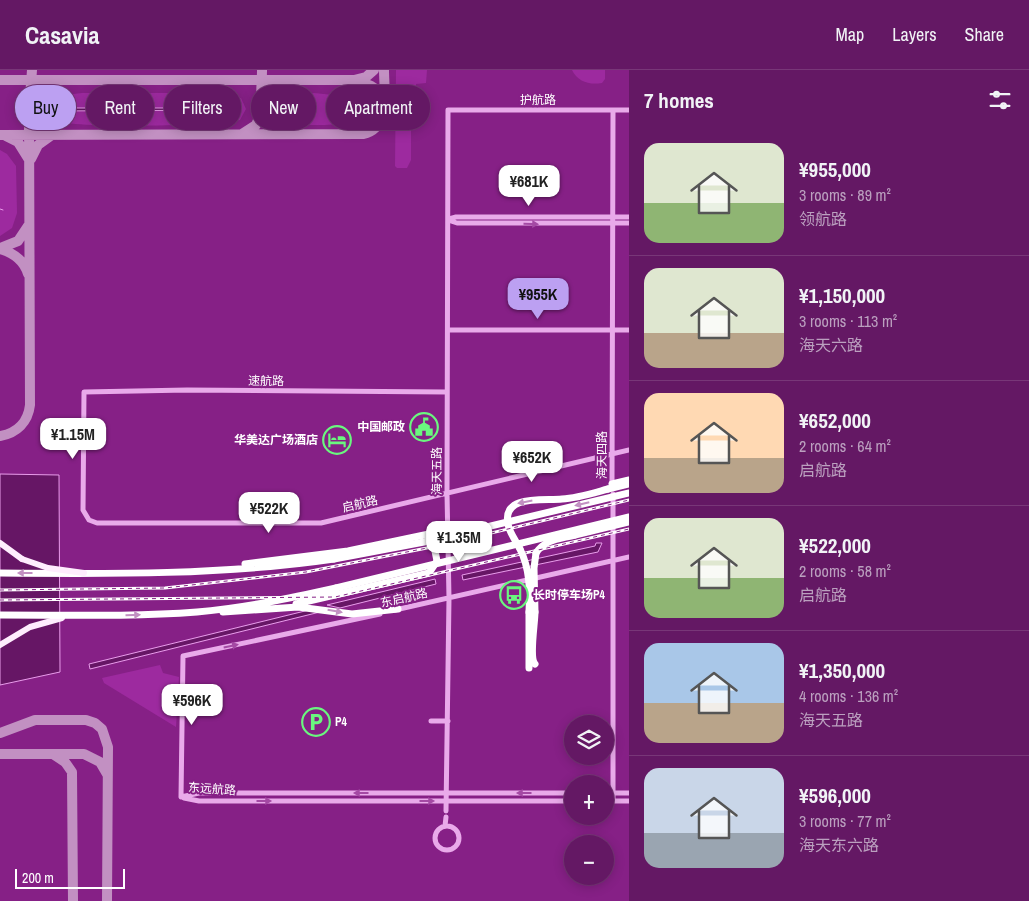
<!DOCTYPE html>
<meta charset="utf-8">
<style>
:root{--surface:#641864;--page:#6a216a;--text:#f1f3f6;--muted:#bba0bf;--line:#783778;--accent:#bca0f2}
body{margin:0;font-family:"Archivo Narrow","Noto Sans SC",sans-serif;background:var(--page);color:var(--text);height:100vh;display:flex;flex-direction:column;font-size:19px;white-space:nowrap}
*{box-sizing:border-box;margin:0}
p{font-size:16px;color:var(--muted)}
.icon{flex:none;width:28px;height:28px;fill:none;stroke:currentColor;stroke-width:2;stroke-linecap:round;stroke-linejoin:round}
.map{position:relative;flex:1;overflow:hidden}
.panel{display:flex;flex-direction:column;background:var(--surface);width:400px}
.panel>*{flex:none}
.top-card{position:absolute;left:15px;top:15px;width:475px;height:45px;display:flex;gap:10px}
.buttons{position:absolute;left:564px;top:645px;display:grid;gap:10px}
.buttons a{display:grid;place-items:center;width:50px;height:50px;border-radius:50%;background:var(--surface);box-shadow:0 2px 12px #0003,0 0 0 1px var(--line);font-size:25px}
.scale{position:absolute;left:15px;bottom:12px;width:110px;box-sizing:border-box;padding-left:5px;border:2px solid #fff;border-top:0;font-size:14px;line-height:18px;white-space:nowrap;color:#fff;-webkit-text-stroke:4px #862086;paint-order:stroke}
.price{position:absolute;translate:-50% -42px;padding:0 11px;border-radius:10px;background:#fff;color:#222;font-size:16px;line-height:32px;filter:drop-shadow(0 1px 2px #0008)}
.price::after{content:'';position:absolute;left:50%;top:30px;width:15px;height:11px;margin-left:-8px;background:inherit;clip-path:polygon(0 0,100% 0,50% 100%)}
.price.current{background:var(--accent);color:#111}
ul{padding:0;list-style:none}
li{display:flex;align-items:center;gap:15px;height:125px;padding:0 15px}
li+li{border-top:1px solid var(--line)}
li span{display:grid;place-items:center;flex:none;width:140px;height:100px;border-radius:15px;color:#555}
li>.icon{margin-inline-start:auto}
span .icon{width:60px;height:60px;fill:#fffc;stroke-width:1}
li b{font-size:21px}
h2{display:flex;justify-content:space-between;align-items:center;height:60px;padding:0 15px;font-size:21px}
.chip{padding:0 18px;border-radius:22px;background:var(--surface);box-shadow:0 2px 12px #0003,0 0 0 1px var(--line);font-size:18px;line-height:45px}
.chip.current{background:var(--accent);color:#111}
header{display:flex;align-items:center;gap:30px;box-sizing:border-box;height:70px;padding:0 25px;background:var(--surface);border-bottom:1px solid var(--line)}
header strong{font-size:24px}
nav{display:flex;gap:28px;margin-inline-start:auto;font-size:18px}
main{display:flex;flex:1;min-height:0}
.map>svg:first-child{display:block}
</style>
<header>
<strong>Casavia</strong>
<nav><a>Map</a><a>Layers</a><a>Share</a></nav>
</header>
<main>
<div class="map">
<svg width="629" height="831" viewBox="0 0 629 831">
<rect width="100%" height="100%" fill="#862086"/>
<path fill="#9d2a9f" d="M 396,0 L 427,0 L 426,13 L 416,14 L 416,32 L 411,41 L 411,90 L 407,98 L 397,98 L 395,96 Z
M 572,0 L 605,0 L 605,9 L 602,13 C 589,15 578,12 572,0 Z
M 82,23 L 210,23 L 241,28 L 246,39 L 240,50 C 219,56 69,59 52,50 C 50,49 48,46 47,44 L 47,33 L 57,26 Z
M 314,23 L 362,28 L 368,39 L 366,45 C 356,56 296,59 284,49 C 281,47 280,42 278,39 L 284,28 Z
M 0,80 L 7,84 L 16,96 L 17,143 L 12,158 L 0,166 Z
M 160,595 L 163,603 L 179,607 L 176,657 L 104,613 L 102,608 Z"/>
<path fill="#661665" stroke="#e99deb" d="M 52,38 L 240,38 L 240,40 L 52,41 Z
M 0,404 L 59,405 L 60,602 L 0,615 Z
M 596,473 L 602,473 L 598,482 L 463,510 L 462,505 L 595,476 Z
M 435,509 L 436,514 L 340,538 L 327,535 Z
M 309,540 L 320,542 L 90,599 L 89,594 Z"/>
<g fill="none" stroke-linecap="round" stroke-linejoin="round">
<path stroke="#e99deb" stroke-width="1" d="M 0,139 L 3,140"/>
<path stroke="#c290c2" stroke-width="10" d="M 262,0 C 262,22 255,54 281,64
M 0,10 L 353,10 C 366,13 378,16 383,30
M 354,10 L 366,7 L 374,0
M 242,64 L 256,55 L 262,41
M 0,65 L 363,64 C 391,58 384,21 384,0
M 6,66 L 18,72 L 28,88
M 31,89 L 38,75 L 52,65
M 0,178 L 18,171 L 28,156
M 0,179 C 14,183 24,190 28,204
M 0,366 C 17,363 28,352 30,335 L 29,41 L 32,0
M 0,663 L 35,650 L 86,650 L 95,653 L 102,659 L 108,677 L 107,831
M 0,684 L 84,684 L 100,692 L 107,704
M 53,684 L 65,692 L 72,702 L 73,831"/>
<path stroke="#e9aaea" stroke-width="5" d="M 449,149 L 456,147 L 629,147
M 448,150 L 457,153 L 629,153
M 448,260 L 629,260
M 447,322 L 187,320 L 84,322 L 83,440 L 89,450 L 97,453 L 321,453 L 629,380
M 612,415 L 613,40
M 613,424 L 613,731
M 395,540 L 629,487
M 431,651 L 448,651
M 605,723 L 629,723
M 181,727 L 183,586 L 380,544
M 181,727 L 199,723 L 572,723
M 184,728 L 199,731 L 572,731
M 605,731 L 629,731
M 446,741 L 449,528 L 447,423 L 448,40 L 629,40
M 445,756 L 446,747
M435 768a12 12 0 1 1 24 0a12 12 0 1 1-24 0Z"/>
<path stroke="#feedfd" stroke-width="6" d="M 0,473 L 22,489
M 0,575 L 30,557 L 62,548"/>
<path stroke="#fff" stroke-width="7" d="M 612,414 L 629,410
M 520,479 C 516,471 509,462 508,454 C 502,424 544,431 562,429 C 577,428 593,423 608,419
M 536,483 C 545,469 560,469 575,465
M 245,494 L 348,481 L 448,460
M 0,503 C 111,504 224,505 334,489
M 296,534 L 429,503 L 437,491 L 433,471 L 429,467
M 223,542 L 298,537 L 352,544 L 398,539
M 529,542 L 529,598
M 0,545 C 66,545 132,547 197,542 C 244,538 291,528 336,518
M 535,594 C 529,588 535,553 535,542"/>
<defs>
<path id="rail" d="M 0,520 L 165,518 L 306,502 L 437,476 L 629,430
M 0,530 L 335,527 L 629,459"/>
</defs>
<use href="#rail" stroke="#fff" stroke-width="3"/>
<use href="#rail" stroke="#862086" stroke-width="1" stroke-dasharray="4" stroke-linecap="butt"/>
<path stroke="#feedfd" stroke-width="6" d="M 22,489 L 48,498 L 84,503"/>
<path stroke="#fff" stroke-width="7" d="M 608,419 L 629,414
M 575,465 L 629,452
M 520,479 C 530,499 530,520 529,542
M 334,489 L 424,472 L 629,423
M 336,518 L 629,447
M 535,542 L 534,498 L 536,483"/>
</g>
<defs><path id="oneway-solid" d="M-6-.8H1V-3.2L6.5 0L1 3.2V.8H-6Z" transform="scale(1.25)"/></defs>
<g fill="#a449a4">
<use href="#oneway-solid" transform="translate(531 154) rotate(1)"/>
<use href="#oneway-solid" transform="translate(231 576) rotate(-12)"/>
<use href="#oneway-solid" transform="translate(361 723) rotate(180)"/>
<use href="#oneway-solid" transform="translate(524 723) rotate(180)"/>
<use href="#oneway-solid" transform="translate(264 731)"/>
<use href="#oneway-solid" transform="translate(427 731)"/>
</g>
<g fill="#c290c2">
<use href="#oneway-solid" transform="translate(525 432) rotate(169)"/>
<use href="#oneway-solid" transform="translate(582 434) rotate(167)"/>
<use href="#oneway-solid" transform="translate(25 503) rotate(-180)"/>
<use href="#oneway-solid" transform="translate(335 541) rotate(10)"/>
<use href="#oneway-solid" transform="translate(133 545) rotate(-2)"/>
</g>
<defs>
<symbol id="civic-ring" viewBox="-11 -11 22 22"><circle r="9.5" fill="#862086" stroke="#6af77f" stroke-width="1.5"/><path d="M-.6-6.5H3V-4.5H.6V-3L4-1V1h2V6H-6V1h2V-1L-.6-3ZM-1.2 2.5V6h2.4V2.5Z" fill="#6af77f"/></symbol>
<symbol id="hotel-ring" viewBox="-11 -11 22 22"><circle r="9.5" fill="#862086" stroke="#6af77f" stroke-width="1.5"/><path d="M-6-4.5h1.5V1H6V5H4.5V3h-9V5H-6ZM-4 0a1.8 1.8 0 1 1 3.6 0ZM.5 0V-2.5h3Q6-2.5 6 0Z" fill="#6af77f"/></symbol>
<symbol id="bus-ring" viewBox="-11 -11 22 22"><circle r="9.5" fill="#862086" stroke="#6af77f" stroke-width="1.5"/><path d="M-5-6H5V4H4V6H2V4H-2V6H-4V4H-5ZM-3.5-4V0h7V-4ZM-3.5 1.2v1.5H-2V1.2ZM2 1.2v1.5H3.5V1.2Z" fill="#6af77f"/></symbol>
<symbol id="parking-ring" viewBox="-11 -11 22 22"><circle r="9.5" fill="#862086" stroke="#6af77f" stroke-width="1.5"/><path d="M-3.5-5.5H1a3.5 3.5 0 0 1 0 7H-1V5.5H-3.5ZM-1-3.4V-.6H.8a1.4 1.4 0 0 0 0-2.8Z" fill="#6af77f"/></symbol>
</defs>
<g fill-rule="evenodd">
<use href="#civic-ring" x="408" y="341" width="32" height="32"/>
<use href="#hotel-ring" x="321" y="354" width="32" height="32"/>
<use href="#bus-ring" x="498" y="509" width="32" height="32"/>
<use href="#parking-ring" x="300" y="636" width="32" height="32"/>
</g>
<g text-anchor="middle" dominant-baseline="central" stroke-width="4" stroke-linejoin="round" paint-order="stroke">
<g font-size="12" fill="#fff" stroke="#862086">
<text x="538" y="30">护航路</text>
<text transform="translate(266 311) rotate(1)">速航路</text>
<text transform="translate(602 385) rotate(-90)">海天四路</text>
<text transform="translate(437 401) rotate(-90)">海天五路</text>
<text transform="translate(360 434) rotate(-13)">启航路</text>
<text transform="translate(404 528) rotate(-13)">东启航路</text>
<text transform="translate(212 719) rotate(4)">东远航路</text>
</g>
<g font-size="12" font-weight="bold" fill="#fff" stroke="#862086" text-anchor="end">
<text x="405" y="357">中国邮政</text>
<text x="318" y="370">华美达广场酒店</text>
<text x="533" y="525" text-anchor="start">长时停车场P4</text>
<text x="335" y="652" text-anchor="start">P4</text>
</g>
</g>
</svg>
<div class="buttons">
<a><svg class="icon" aria-label="layers" viewBox="0 0 24 24"><path d="M12 4l9 5-9 5-9-5zM3 14l9 5 9-5"/></svg></a>
<a>+</a>
<a>−</a>
</div>
<div class="scale">200 m</div>
<b class="price" style="left:529px;top:137px">¥681K</b>
<b class="price current" style="left:538px;top:250px">¥955K</b>
<b class="price" style="left:73px;top:390px">¥1.15M</b>
<b class="price" style="left:532px;top:413px">¥652K</b>
<b class="price" style="left:269px;top:464px">¥522K</b>
<b class="price" style="left:459px;top:493px">¥1.35M</b>
<b class="price" style="left:192px;top:656px">¥596K</b>
<div class="top-card">
<a class="chip current">Buy</a>
<a class="chip">Rent</a>
<a class="chip">Filters</a>
<a class="chip">New</a>
<a class="chip">Apartment</a>
</div>
</div>
<section class="panel">
<h2>7 homes<svg class="icon" aria-label="filters" viewBox="0 0 24 24"><path d="M4 7h16M4 17h16"/><circle cx="9" cy="7" r="2"/><circle cx="15" cy="17" r="2"/></svg></h2>
<ul>
<li><span style="background:linear-gradient(#dfe7d0 60%,#8fb573 0)"><svg class="icon" aria-label="home" viewBox="0 0 24 24"><path d="M3 11l9-7 9 7M6 9v11h12V9"/></svg></span><div><b>¥955,000</b><p>3 rooms · 89 m²</p><p>领航路</p></div></li>
<li><span style="background:linear-gradient(#dfe7d0 65%,#b9a48a 0)"><svg class="icon" aria-label="home" viewBox="0 0 24 24"><path d="M3 11l9-7 9 7M6 9v11h12V9"/></svg></span><div><b>¥1,150,000</b><p>3 rooms · 113 m²</p><p>海天六路</p></div></li>
<li><span style="background:linear-gradient(#ffd9b3 65%,#b9a48a 0)"><svg class="icon" aria-label="home" viewBox="0 0 24 24"><path d="M3 11l9-7 9 7M6 9v11h12V9"/></svg></span><div><b>¥652,000</b><p>2 rooms · 64 m²</p><p>启航路</p></div></li>
<li><span style="background:linear-gradient(#dfe7d0 60%,#8fb573 0)"><svg class="icon" aria-label="home" viewBox="0 0 24 24"><path d="M3 11l9-7 9 7M6 9v11h12V9"/></svg></span><div><b>¥522,000</b><p>2 rooms · 58 m²</p><p>启航路</p></div></li>
<li><span style="background:linear-gradient(#a9c7e8 60%,#b9a48a 0)"><svg class="icon" aria-label="home" viewBox="0 0 24 24"><path d="M3 11l9-7 9 7M6 9v11h12V9"/></svg></span><div><b>¥1,350,000</b><p>4 rooms · 136 m²</p><p>海天五路</p></div></li>
<li><span style="background:linear-gradient(#c9d6e8 65%,#9aa5b1 0)"><svg class="icon" aria-label="home" viewBox="0 0 24 24"><path d="M3 11l9-7 9 7M6 9v11h12V9"/></svg></span><div><b>¥596,000</b><p>3 rooms · 77 m²</p><p>海天东六路</p></div></li>
</ul>
</section>
</main>
